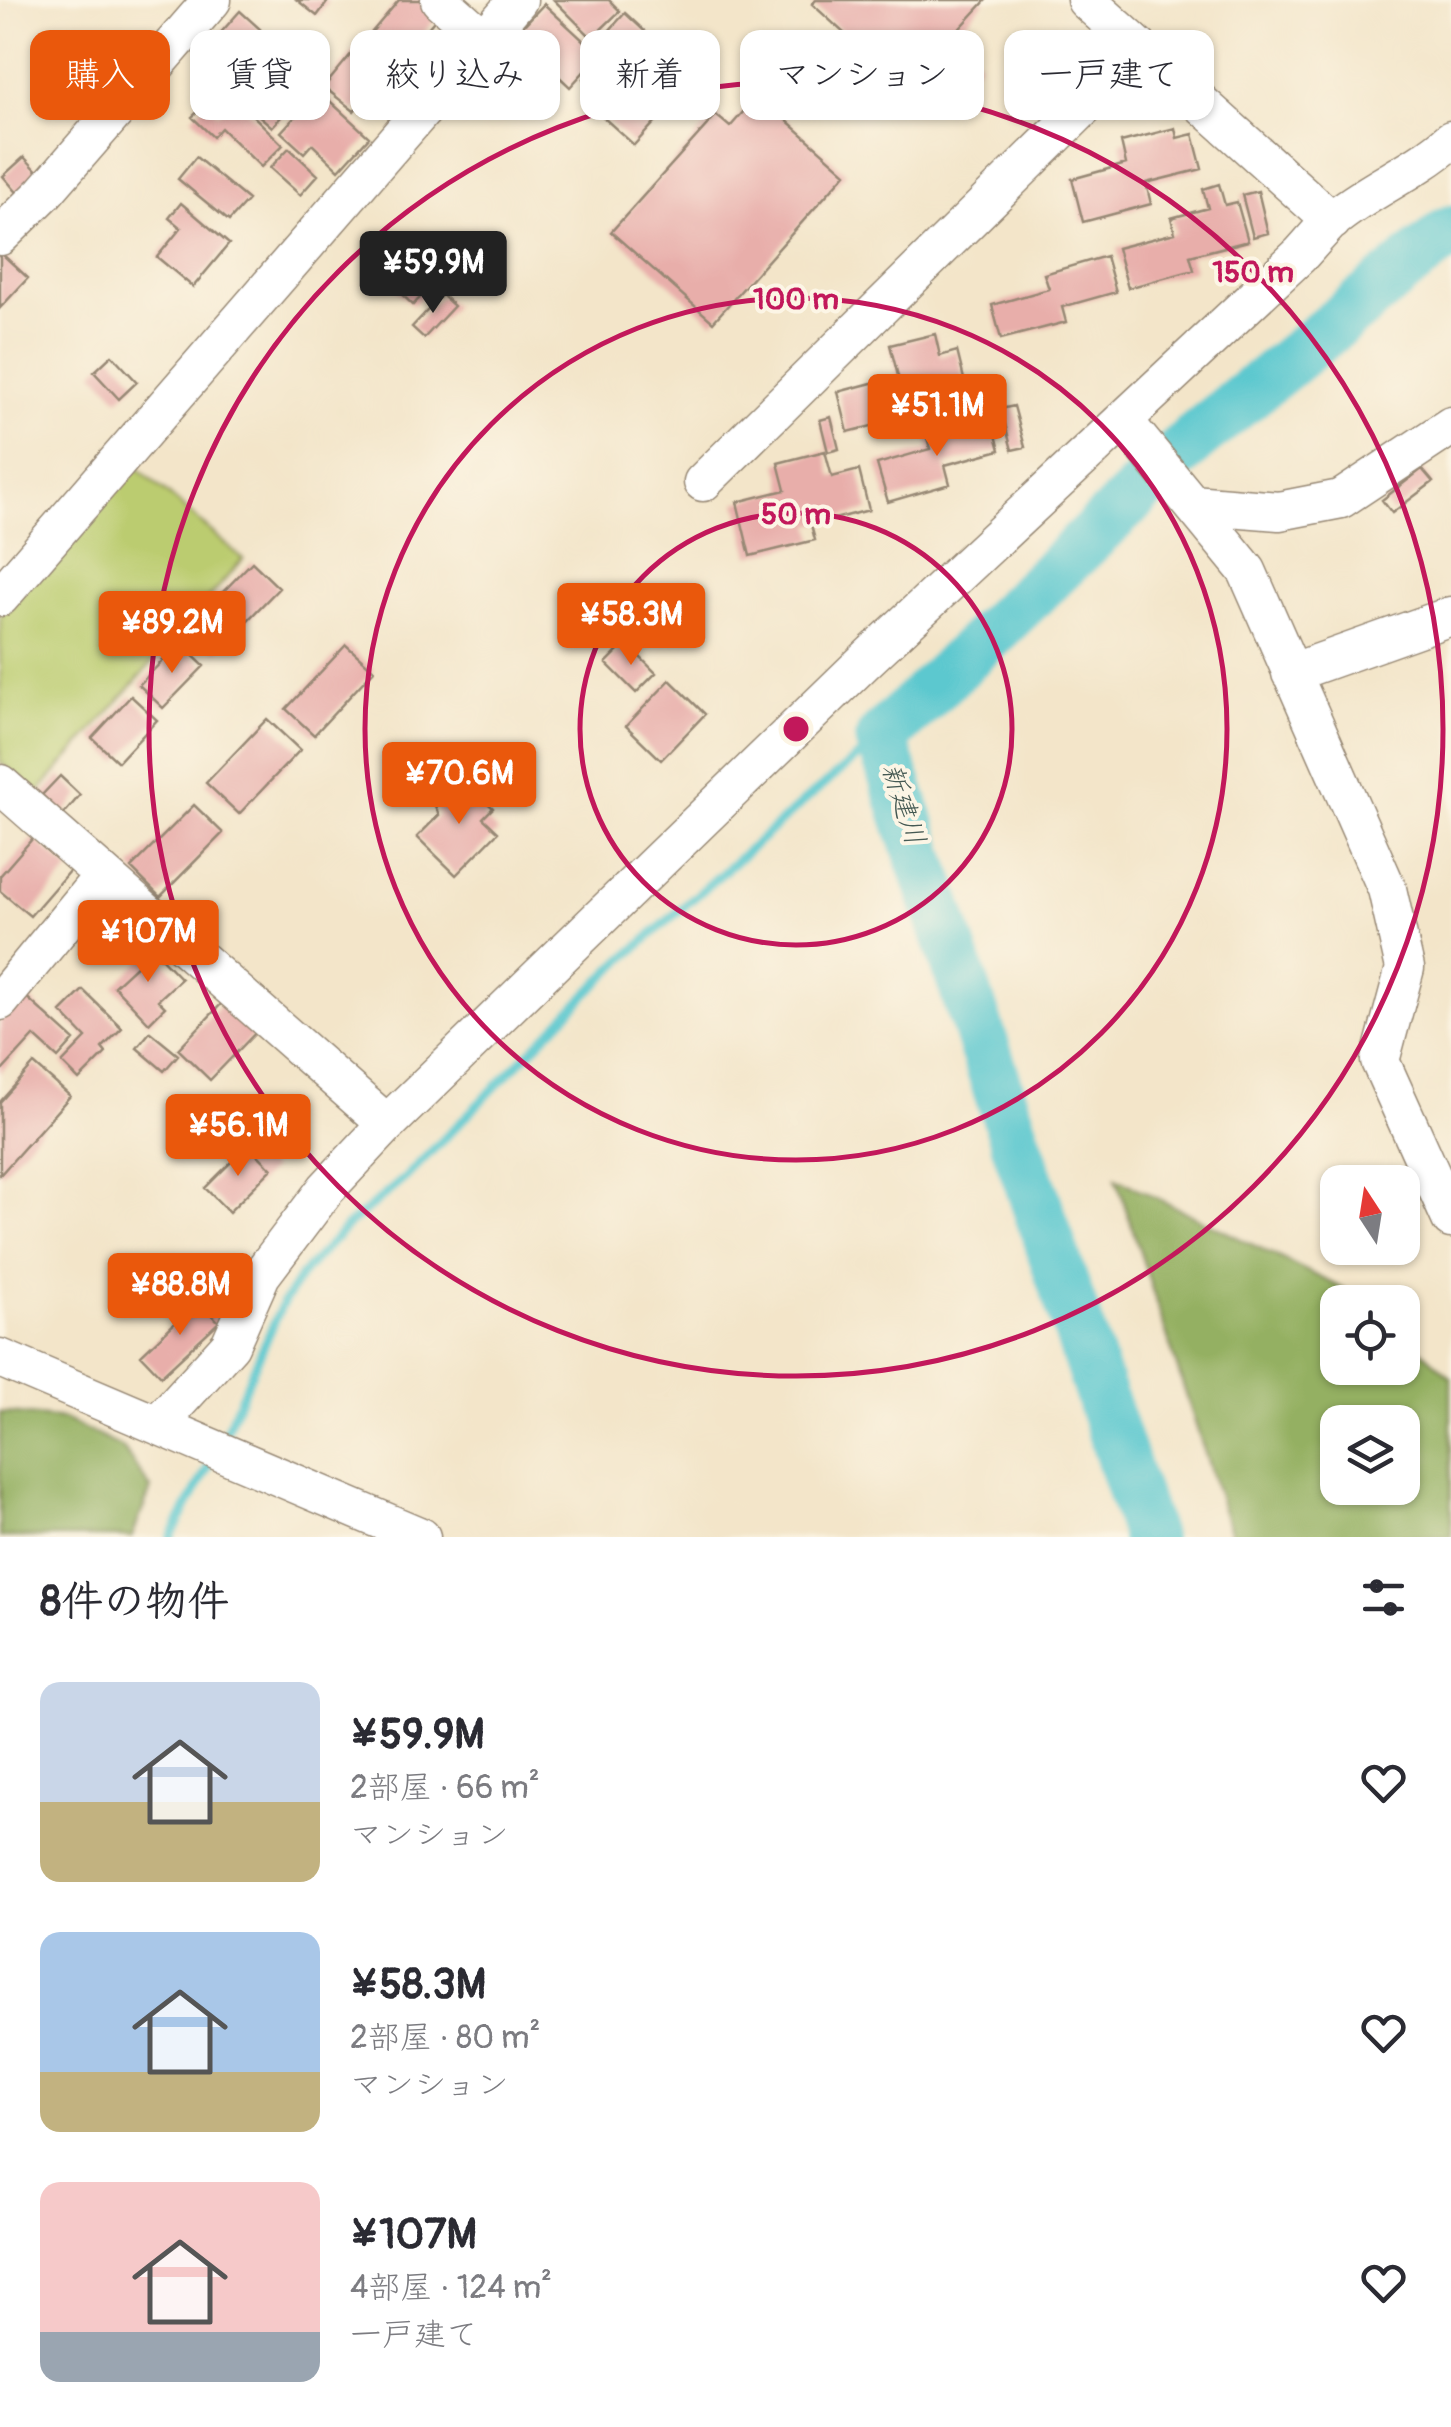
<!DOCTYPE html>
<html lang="ja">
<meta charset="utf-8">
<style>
:root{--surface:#fff;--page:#f7f7f7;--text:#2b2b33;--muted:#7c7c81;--accent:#ea580c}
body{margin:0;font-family:Pangolin,"Klee One",sans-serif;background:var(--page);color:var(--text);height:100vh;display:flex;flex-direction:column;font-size:38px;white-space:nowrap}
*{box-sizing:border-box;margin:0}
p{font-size:32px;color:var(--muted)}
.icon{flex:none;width:55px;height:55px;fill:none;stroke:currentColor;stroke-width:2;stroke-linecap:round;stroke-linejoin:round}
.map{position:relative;height:1537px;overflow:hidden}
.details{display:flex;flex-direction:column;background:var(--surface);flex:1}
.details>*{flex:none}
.top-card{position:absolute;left:30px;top:30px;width:1392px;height:90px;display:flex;gap:20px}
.needle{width:65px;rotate:348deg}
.tools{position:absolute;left:1320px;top:1165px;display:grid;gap:20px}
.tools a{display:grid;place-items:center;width:100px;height:100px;border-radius:20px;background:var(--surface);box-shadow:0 2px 8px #0004;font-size:50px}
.price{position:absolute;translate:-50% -85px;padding:0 22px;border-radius:10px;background:var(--accent);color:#fff;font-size:32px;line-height:65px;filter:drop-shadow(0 2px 5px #0008)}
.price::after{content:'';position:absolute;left:50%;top:60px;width:30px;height:22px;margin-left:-15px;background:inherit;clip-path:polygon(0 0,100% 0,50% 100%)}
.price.active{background:#222;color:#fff}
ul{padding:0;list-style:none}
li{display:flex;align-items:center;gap:30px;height:250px;padding:0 40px}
li span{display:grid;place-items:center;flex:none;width:280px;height:200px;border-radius:20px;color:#555}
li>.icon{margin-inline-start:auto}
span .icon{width:120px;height:120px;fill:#fffc;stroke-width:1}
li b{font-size:42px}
h2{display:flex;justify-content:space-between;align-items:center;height:120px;padding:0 40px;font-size:42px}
.tag{padding:0 35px;border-radius:20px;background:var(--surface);box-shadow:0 2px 8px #0004;font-size:35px;line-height:90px}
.tag.active{background:var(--accent);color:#fff}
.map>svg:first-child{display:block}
</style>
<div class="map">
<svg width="1451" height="1537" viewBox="0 0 1451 1537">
<rect width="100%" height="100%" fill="#fcf5e5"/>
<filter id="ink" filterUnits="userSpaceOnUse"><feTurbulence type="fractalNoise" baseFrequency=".01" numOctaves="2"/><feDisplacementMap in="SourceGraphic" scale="20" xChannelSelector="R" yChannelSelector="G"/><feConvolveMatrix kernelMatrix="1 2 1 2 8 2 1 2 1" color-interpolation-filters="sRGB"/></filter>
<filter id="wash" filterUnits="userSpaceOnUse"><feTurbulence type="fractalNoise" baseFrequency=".0048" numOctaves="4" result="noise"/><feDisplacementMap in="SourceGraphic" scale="40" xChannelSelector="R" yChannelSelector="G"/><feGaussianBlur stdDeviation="2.25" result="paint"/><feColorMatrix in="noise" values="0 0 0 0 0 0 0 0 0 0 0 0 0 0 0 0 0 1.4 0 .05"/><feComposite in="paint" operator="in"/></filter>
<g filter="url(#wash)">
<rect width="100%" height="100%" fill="#f3e5c9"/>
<path fill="#bbcc6f" stroke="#7b7b46" stroke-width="2.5" d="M 132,463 L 243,559 L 37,794 L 0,762 L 0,616 Z"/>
<path fill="#94b062" stroke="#686d40" stroke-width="2.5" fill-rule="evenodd" d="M 1116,1178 L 1364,1299 L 1368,1302 L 1338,1302 L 1338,1368 L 1402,1368 L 1403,1334 L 1451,1377 L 1451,1537 L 1232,1537 ZM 1402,1422 L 1402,1488 L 1338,1488 L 1338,1422 Z
M 0,1412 L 64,1419 L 123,1448 L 151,1489 L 132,1537 L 0,1537 Z"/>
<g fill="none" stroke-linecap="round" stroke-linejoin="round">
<path stroke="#5bc8cf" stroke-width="9" d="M 221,1442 L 281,1307 L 301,1275 L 346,1227 L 405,1178 L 610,971 L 815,792 L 881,738
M 171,1537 L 212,1460"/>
<path stroke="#5bc8cf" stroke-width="52" d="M 1148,1537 L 881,738 L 1195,438 L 1451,231"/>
</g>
<g id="blocks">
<path fill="#e8aeaa" d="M 297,0 L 329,0 L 317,16 Z
M 399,0 L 433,0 L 444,9 L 411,48 L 405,43 L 397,54 L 371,33 Z
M 554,0 L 609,0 L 620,11 L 592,38 Z
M 816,0 L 986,0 L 952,37 L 980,62 L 955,89 L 925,61 L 910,75 L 877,44 L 868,55 L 812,4 Z
M 544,4 L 599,55 L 570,87 L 549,67 L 544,74 L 509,41 Z
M 240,11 L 260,29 L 221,72 L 201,55 Z
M 625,13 L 664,49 L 639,75 L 601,40 Z
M 366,36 L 396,61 L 354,111 L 324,87 Z
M 604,55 L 666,110 L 634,145 L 604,118 L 614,107 L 584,79 Z
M 246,56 L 296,100 L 272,127 L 222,83 Z
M 319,91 L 369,137 L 339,170 L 312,144 L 304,153 L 281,132 Z
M 758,95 L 846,173 L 713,322 L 611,232 L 716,115 L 730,127 Z
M 234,97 L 283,145 L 261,167 L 221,128 L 213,137 L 192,117 L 207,103 L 218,114 Z
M 1175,128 L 1177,138 L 1193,134 L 1202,169 L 1146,183 L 1151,204 L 1083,222 L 1072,179 L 1126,164 L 1121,142 Z
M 289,148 L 318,175 L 300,195 L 270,168 Z
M 24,157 L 43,177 L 21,197 L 3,176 Z
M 196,157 L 248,200 L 229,221 L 178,179 Z
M 1219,184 L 1225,205 L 1237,202 L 1248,241 L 1190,256 L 1194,270 L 1128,288 L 1117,248 L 1175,233 L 1171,218 L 1208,208 L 1203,189 Z
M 1258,191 L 1268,233 L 1253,237 L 1242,195 Z
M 181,203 L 229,244 L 193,287 L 157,257 L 181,228 L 169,218 Z
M 402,253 L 434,283 L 413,305 L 381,275 Z
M 2,254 L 28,278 L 0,308 L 0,257 Z
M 1106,256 L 1116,292 L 1062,307 L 1066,322 L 1001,339 L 992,305 L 1049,289 L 1044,274 Z
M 442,295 L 454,306 L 424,338 L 412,327 Z
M 935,334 L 940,356 L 957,351 L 966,387 L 911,401 L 915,415 L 848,432 L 838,392 L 898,376 L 890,345 Z
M 112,355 L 137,382 L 119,399 L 94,372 Z
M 1014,406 L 1025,447 L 1012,450 L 1001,409 Z
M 991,416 L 1000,450 L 945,465 L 950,484 L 888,502 L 877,464 L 930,449 L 926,434 Z
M 831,417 L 839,449 L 828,452 L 820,420 Z
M 825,451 L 832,477 L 859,470 L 869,510 L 811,525 L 815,540 L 750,556 L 737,502 L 785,490 L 778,463 Z
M 1422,469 L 1433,482 L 1392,513 L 1382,500 Z
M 252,562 L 279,588 L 217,652 L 190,626 Z
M 180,643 L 204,666 L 163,708 L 139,685 Z
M 626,643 L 656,673 L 636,693 L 606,663 Z
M 346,645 L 374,670 L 314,735 L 286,709 Z
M 670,680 L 705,714 L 661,760 L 626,726 Z
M 131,696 L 157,720 L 118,762 L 92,738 Z
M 267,719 L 300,750 L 239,814 L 206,783 Z
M 60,776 L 80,795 L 63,815 L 42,795 Z
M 462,778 L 493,808 L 483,818 L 498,832 L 456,875 L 417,837 L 439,815 L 435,806 Z
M 194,805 L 223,833 L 160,897 L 131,868 Z
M 33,838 L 70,870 L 30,916 L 0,891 L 0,876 Z
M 153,950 L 181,979 L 158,1000 L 165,1007 L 149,1023 L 114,986 Z
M 83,990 L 122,1028 L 102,1048 L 106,1053 L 79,1080 L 62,1063 L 86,1038 L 61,1012 Z
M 23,994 L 74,1040 L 58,1058 L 34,1036 L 0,1073 L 0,1019 Z
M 228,997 L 260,1028 L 210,1080 L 178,1049 Z
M 150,1032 L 178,1055 L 164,1071 L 137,1048 Z
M 34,1064 L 70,1096 L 0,1175 L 0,1102 Z
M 248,1145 L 272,1169 L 229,1212 L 205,1188 Z
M 198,1301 L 219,1322 L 161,1376 L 141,1355 Z"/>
</g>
</g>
<g filter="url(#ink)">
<use href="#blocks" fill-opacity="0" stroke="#978874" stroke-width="2.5"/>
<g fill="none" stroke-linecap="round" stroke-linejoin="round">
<defs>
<path id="minor" d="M 440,0 L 484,39
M 1086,0 L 1332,221
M 0,236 L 44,193 L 212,0
M 1123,420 L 1247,571 L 1387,889 L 1405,968 L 1380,1061 L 1451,1219
M 703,482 L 1141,51
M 1192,504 L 1279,511 L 1341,499 L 1451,426
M 0,597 L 518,0
M 1291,673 L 1451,616
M 0,784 L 387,1124
M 0,1001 L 103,876
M 0,1358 L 421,1537
M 158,1424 L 230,1345 L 261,1275 L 326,1189 L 387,1124 L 864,662 L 1300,255 C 1310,244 1321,231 1332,220 C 1369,189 1415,172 1451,140"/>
</defs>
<use href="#minor" stroke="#978874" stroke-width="41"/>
<use href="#minor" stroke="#fff" stroke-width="38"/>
</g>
</g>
<g fill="none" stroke="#c2185b" stroke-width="5">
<circle cx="796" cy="729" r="216"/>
<circle cx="796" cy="729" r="431"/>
<circle cx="796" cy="729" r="647"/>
</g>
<g text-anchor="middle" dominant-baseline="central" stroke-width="8" stroke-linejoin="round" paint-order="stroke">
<g font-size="28" font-style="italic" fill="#455953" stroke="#fcf5e5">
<text transform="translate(903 804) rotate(72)">新建川</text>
</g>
</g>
<circle cx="796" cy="729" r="15" fill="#c2185b" stroke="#fcf5e5" stroke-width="5"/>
<g font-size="30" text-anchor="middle" font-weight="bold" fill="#c2185b" stroke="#fcf5e5" stroke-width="8" stroke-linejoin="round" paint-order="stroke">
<text x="1253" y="282">150 m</text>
<text x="796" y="309">100 m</text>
<text x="796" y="524">50 m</text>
</g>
</svg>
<div class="tools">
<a><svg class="needle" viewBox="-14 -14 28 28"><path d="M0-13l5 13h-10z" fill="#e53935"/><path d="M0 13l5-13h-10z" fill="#7c7c81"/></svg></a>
<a><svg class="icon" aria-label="locate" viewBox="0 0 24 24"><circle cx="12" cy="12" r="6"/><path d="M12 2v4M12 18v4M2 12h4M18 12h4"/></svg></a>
<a><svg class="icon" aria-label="layers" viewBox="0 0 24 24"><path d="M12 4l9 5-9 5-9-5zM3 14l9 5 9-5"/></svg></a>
</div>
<b class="price active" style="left:433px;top:316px">¥59.9M</b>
<b class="price" style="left:937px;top:459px">¥51.1M</b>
<b class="price" style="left:631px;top:668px">¥58.3M</b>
<b class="price" style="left:172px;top:676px">¥89.2M</b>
<b class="price" style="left:459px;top:827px">¥70.6M</b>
<b class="price" style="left:148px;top:985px">¥107M</b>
<b class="price" style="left:238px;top:1179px">¥56.1M</b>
<b class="price" style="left:180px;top:1338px">¥88.8M</b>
<div class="top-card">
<a class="tag active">購入</a>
<a class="tag">賃貸</a>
<a class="tag">絞り込み</a>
<a class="tag">新着</a>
<a class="tag">マンション</a>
<a class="tag">一戸建て</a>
</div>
</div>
<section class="details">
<h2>8件の物件<svg class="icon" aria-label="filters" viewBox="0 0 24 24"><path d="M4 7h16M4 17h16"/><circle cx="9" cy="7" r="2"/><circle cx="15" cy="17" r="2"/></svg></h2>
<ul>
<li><span style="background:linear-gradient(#c9d6e8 60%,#c2b280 0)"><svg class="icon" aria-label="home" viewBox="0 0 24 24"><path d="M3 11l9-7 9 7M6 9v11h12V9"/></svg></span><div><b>¥59.9M</b><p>2部屋 · 66 m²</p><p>マンション</p></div><svg class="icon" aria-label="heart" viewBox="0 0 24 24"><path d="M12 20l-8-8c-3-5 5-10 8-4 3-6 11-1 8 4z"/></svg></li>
<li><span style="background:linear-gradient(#a9c7e8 70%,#c2b280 0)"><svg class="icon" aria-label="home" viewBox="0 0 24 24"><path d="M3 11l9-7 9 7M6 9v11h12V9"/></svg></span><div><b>¥58.3M</b><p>2部屋 · 80 m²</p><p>マンション</p></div><svg class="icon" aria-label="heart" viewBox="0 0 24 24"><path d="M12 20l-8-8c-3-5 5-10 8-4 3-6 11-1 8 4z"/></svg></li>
<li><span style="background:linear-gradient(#f6c9c9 75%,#9aa5b1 0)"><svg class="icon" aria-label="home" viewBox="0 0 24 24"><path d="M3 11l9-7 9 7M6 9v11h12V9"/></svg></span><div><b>¥107M</b><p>4部屋 · 124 m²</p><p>一戸建て</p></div><svg class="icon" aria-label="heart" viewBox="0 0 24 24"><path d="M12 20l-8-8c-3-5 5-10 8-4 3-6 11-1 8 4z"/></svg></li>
</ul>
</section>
